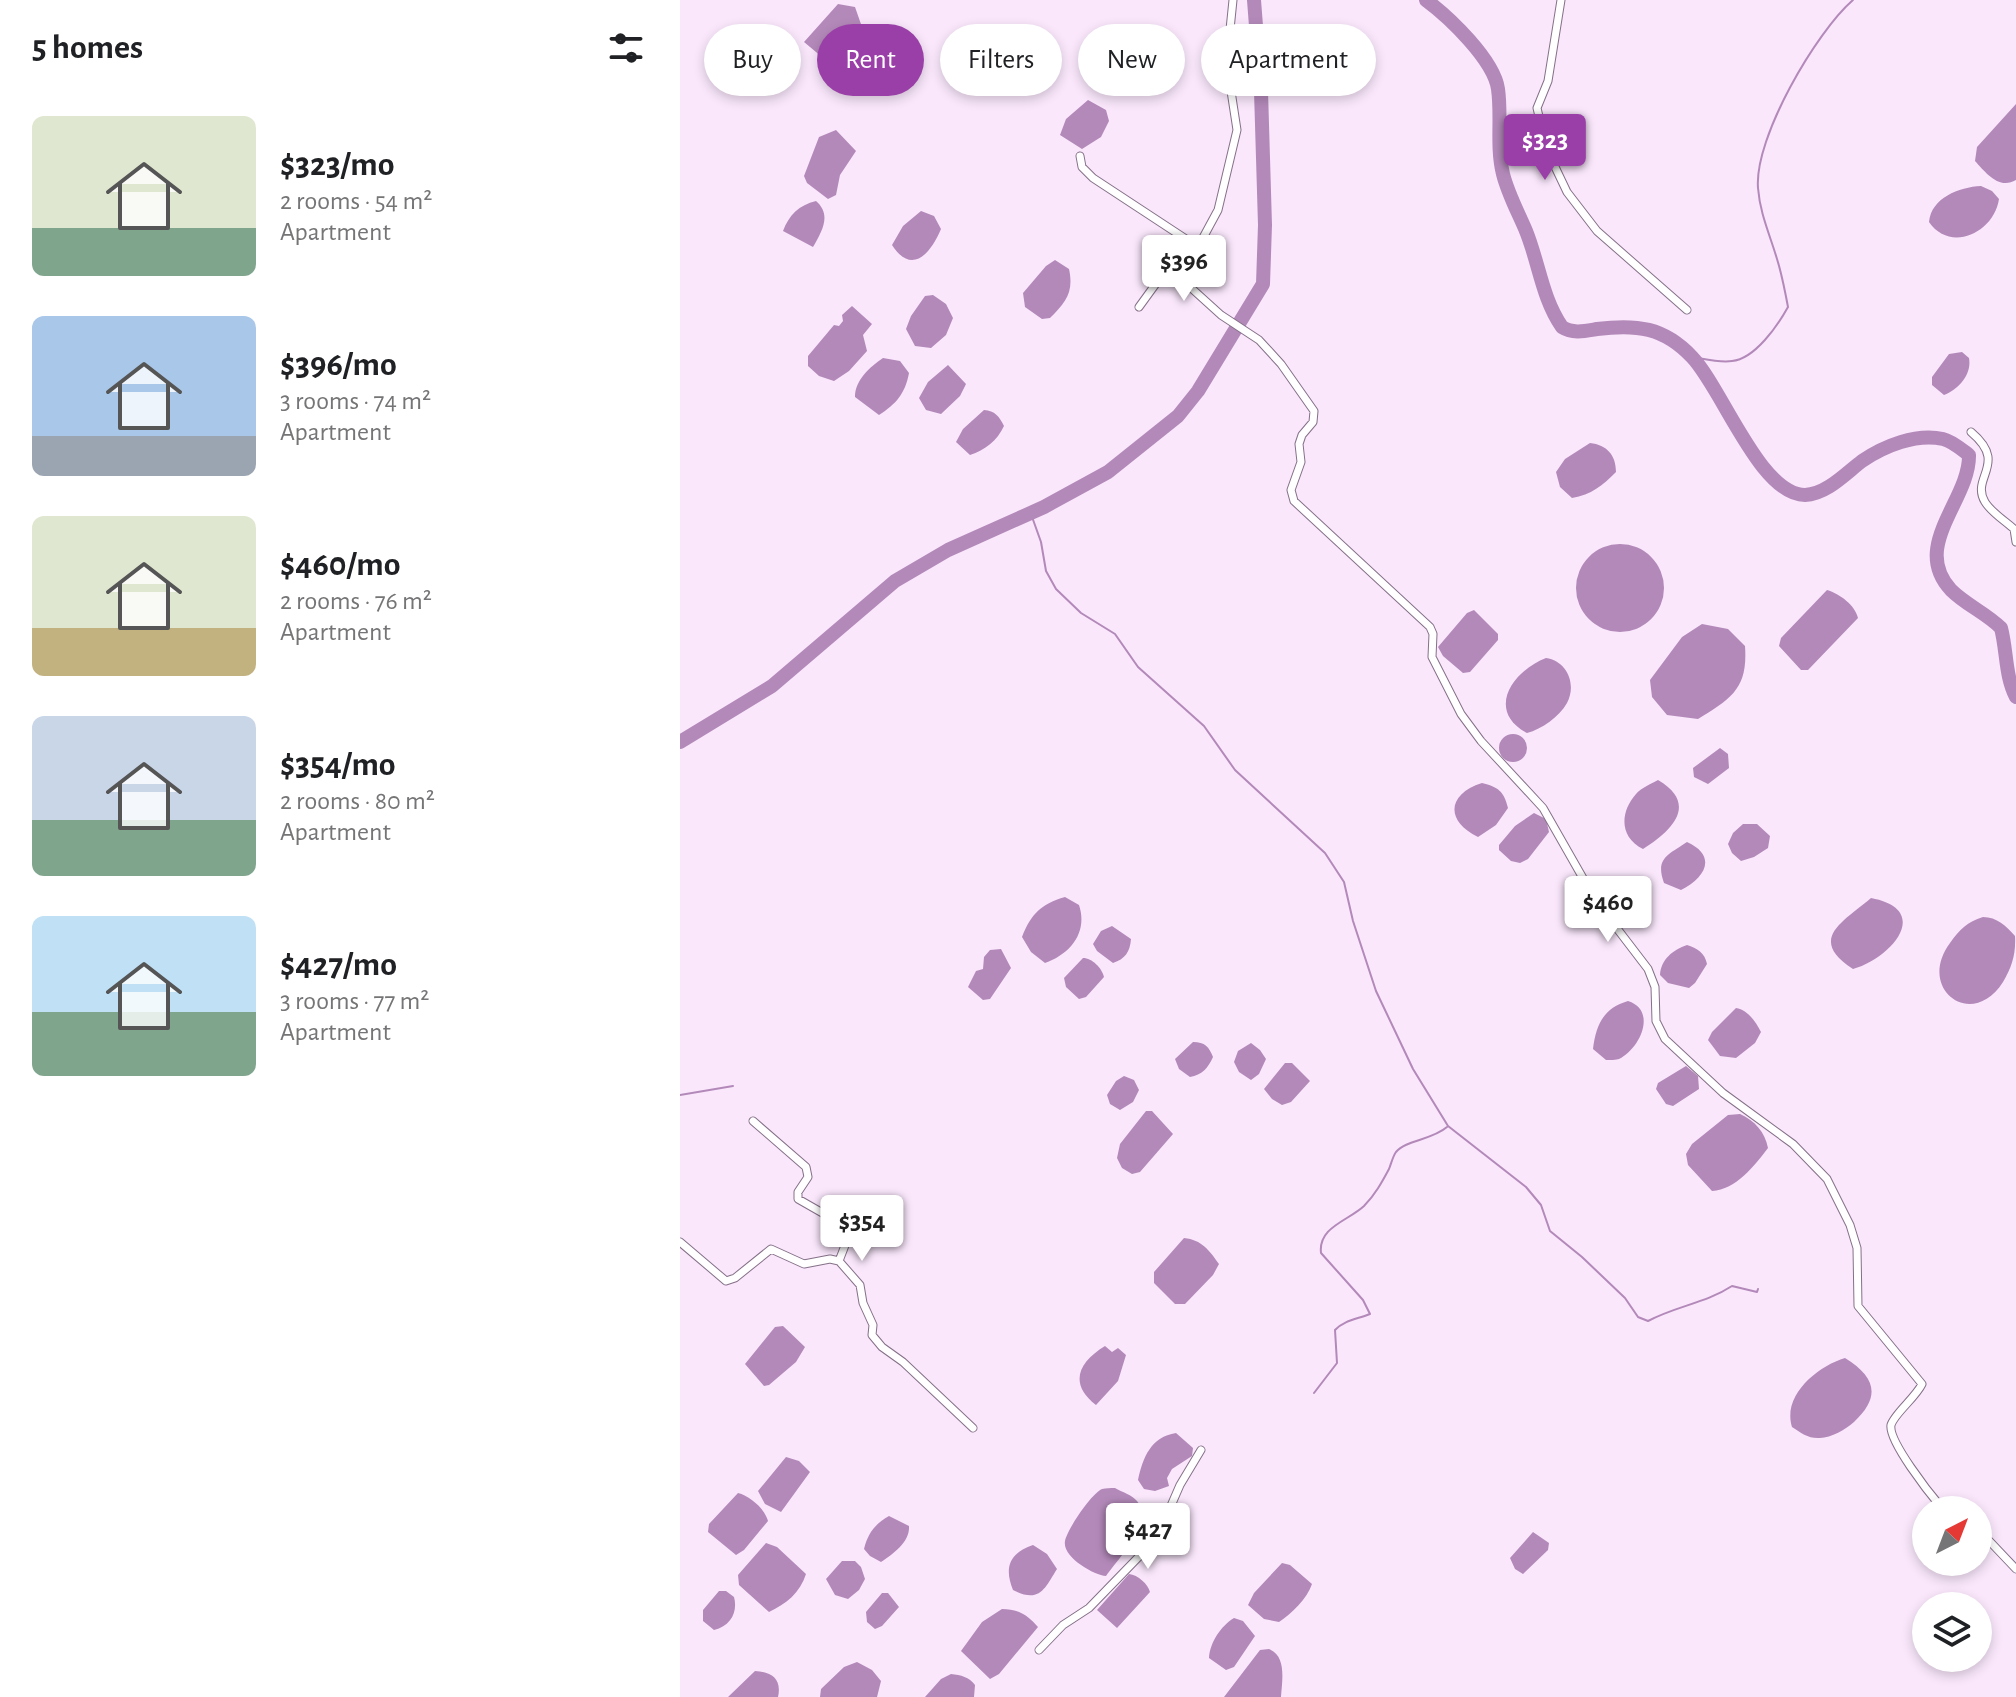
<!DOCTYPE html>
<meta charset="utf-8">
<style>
:root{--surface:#fff;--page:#f2f2f2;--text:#202124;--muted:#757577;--accent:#9a3ea8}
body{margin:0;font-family:"Alegreya Sans",sans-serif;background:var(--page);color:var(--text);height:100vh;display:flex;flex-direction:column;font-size:30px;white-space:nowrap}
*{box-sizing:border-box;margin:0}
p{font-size:26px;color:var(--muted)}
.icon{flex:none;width:44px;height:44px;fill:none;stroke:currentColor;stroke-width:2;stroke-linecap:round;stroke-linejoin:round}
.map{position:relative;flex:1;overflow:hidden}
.drawer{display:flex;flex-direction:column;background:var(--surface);width:680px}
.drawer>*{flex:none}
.guide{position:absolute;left:24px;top:24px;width:760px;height:72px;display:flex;gap:16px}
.needle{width:52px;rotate:42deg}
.buttons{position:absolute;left:1232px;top:1496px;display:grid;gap:16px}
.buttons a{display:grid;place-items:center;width:80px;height:80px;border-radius:50%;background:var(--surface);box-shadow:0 4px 12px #0003;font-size:40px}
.price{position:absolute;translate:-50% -68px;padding:0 18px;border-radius:8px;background:#fff;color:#222;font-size:26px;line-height:52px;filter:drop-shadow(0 2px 4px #0008)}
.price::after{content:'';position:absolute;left:50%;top:48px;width:24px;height:18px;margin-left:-12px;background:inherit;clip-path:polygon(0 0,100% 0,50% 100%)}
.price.on{background:var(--accent);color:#fff}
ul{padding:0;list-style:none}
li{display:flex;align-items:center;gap:24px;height:200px;padding:0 32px}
li span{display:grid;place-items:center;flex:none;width:224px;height:160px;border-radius:12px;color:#555}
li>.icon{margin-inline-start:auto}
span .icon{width:96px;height:96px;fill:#fffc;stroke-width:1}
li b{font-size:34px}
h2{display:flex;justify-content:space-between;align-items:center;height:96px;padding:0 32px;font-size:34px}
.pill{padding:0 28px;border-radius:36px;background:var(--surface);box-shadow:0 4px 12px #0003;font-size:28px;line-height:72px}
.pill.on{background:var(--accent);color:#fff}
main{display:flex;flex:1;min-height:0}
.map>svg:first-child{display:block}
</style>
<main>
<section class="drawer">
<h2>5 homes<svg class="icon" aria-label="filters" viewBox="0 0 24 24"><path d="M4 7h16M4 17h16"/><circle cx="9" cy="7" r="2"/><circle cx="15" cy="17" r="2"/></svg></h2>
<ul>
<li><span style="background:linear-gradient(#dfe7d0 70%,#7fa58c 0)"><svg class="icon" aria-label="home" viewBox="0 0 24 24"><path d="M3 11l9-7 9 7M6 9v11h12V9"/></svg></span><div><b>$323/mo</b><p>2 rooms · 54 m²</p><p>Apartment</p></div></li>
<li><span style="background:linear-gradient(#a9c7e8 75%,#9aa5b1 0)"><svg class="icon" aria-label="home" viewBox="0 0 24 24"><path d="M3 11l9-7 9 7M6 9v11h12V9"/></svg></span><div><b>$396/mo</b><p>3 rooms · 74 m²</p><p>Apartment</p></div></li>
<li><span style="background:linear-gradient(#dfe7d0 70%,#c2b280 0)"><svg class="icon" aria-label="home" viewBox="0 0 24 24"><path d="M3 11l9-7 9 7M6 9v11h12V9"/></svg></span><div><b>$460/mo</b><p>2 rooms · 76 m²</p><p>Apartment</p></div></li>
<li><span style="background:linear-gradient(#c9d6e8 65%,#7fa58c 0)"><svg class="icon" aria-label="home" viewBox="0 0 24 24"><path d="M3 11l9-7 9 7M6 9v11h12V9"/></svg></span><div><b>$354/mo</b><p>2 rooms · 80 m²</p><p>Apartment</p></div></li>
<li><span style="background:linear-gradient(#bfe0f5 60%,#7fa58c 0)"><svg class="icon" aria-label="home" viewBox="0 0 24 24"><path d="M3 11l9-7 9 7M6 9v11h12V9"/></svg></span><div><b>$427/mo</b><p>3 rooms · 77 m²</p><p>Apartment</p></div></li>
</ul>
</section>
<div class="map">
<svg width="1336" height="1697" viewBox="0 0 1336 1697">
<rect width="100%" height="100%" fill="#fae7fc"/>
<path fill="#b389b9" d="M 158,4 L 175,7 L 182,27 L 172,43 L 152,60 L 142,57 L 124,42 Z
M 193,44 L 216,62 C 215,79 201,89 186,93 L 171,86 L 163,75 L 172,58 Z
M 408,100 L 426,110 L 429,121 L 421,137 L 402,149 L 380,135 L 386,119 Z
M 1336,104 L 1336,180 C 1319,190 1306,173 1295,161 L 1297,147 Z
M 156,130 L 176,151 L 160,175 L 156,195 L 148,199 L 127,183 L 124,176 L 139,137 Z
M 1301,186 L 1312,191 L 1319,199 C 1314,233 1270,253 1249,222 C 1251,198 1279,187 1301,186 Z
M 136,201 C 152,215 142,231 133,247 L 103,231 C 109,215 119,205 136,201 Z
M 241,211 L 254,216 L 261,229 C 251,253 232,276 212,245 L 223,226 Z
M 375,260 L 389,269 C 394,292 386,302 370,318 L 362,319 L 345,307 L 343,293 L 366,266 Z
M 253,295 L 266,304 L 273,318 L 266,335 L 251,348 L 235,346 L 226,329 L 231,316 L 245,296 Z
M 172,306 L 192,324 L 183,335 L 187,351 L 169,371 L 154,381 L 139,376 L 128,366 L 128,356 L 154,325 L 159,326 L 163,321 L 162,315 Z
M 1282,352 L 1289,358 C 1292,374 1279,389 1264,395 L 1252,385 L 1252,377 L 1269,354 Z
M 203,358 L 220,361 L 229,373 C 225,394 216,404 199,415 L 175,397 C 175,380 190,367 203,358 Z
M 268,365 L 286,384 L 280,396 L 261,414 L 246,410 L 239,398 L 248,382 Z
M 304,410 C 315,411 319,416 324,426 C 317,441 305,450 290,455 L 276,442 L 283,429 Z
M 910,443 C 927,445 936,455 936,472 C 923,485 911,495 892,498 L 880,487 L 876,472 L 885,459 Z
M896 588a44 44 0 1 1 88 0a44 44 0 1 1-88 0Z
M 1147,590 C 1160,594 1175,605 1178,618 L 1128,670 L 1121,670 L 1099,646 L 1101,638 Z
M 794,610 L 818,634 L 818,640 L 790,672 L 783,673 L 763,656 L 758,647 L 787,613 Z
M 1022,624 L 1048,629 L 1065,646 C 1068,688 1052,698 1018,719 L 987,715 L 972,697 L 970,680 L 1002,637 Z
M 866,658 C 887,661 897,684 887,703 C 879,717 862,729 847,733 C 805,710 833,671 866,658 Z
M819 748a14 14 0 1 1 28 0a14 14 0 1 1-28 0Z
M 1040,748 L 1048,754 L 1049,768 L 1028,784 L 1014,777 L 1013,768 Z
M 978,780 C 1019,804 992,831 963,849 C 939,837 940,812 956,794 C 961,788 971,784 978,780 Z
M 802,783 C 818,787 824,791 828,808 L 816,825 L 798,837 C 765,821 767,794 802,783 Z
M 854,813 L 866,819 L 869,832 L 848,859 L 840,863 L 831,861 L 819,850 L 819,845 L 835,826 Z
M 1063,824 L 1077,824 L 1090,836 L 1088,848 L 1074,857 L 1061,861 L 1052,853 L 1048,844 L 1053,833 Z
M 1007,842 C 1038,856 1025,878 1001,890 L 984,883 C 975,858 988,855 1007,842 Z
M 385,897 L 399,905 C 408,932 391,954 365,963 L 351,952 L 342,937 C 351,914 361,904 385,897 Z
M 1191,898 C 1254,910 1210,959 1173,969 C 1127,939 1163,922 1191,898 Z
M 1303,917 C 1317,917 1326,926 1335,936 C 1336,954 1332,967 1323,982 C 1292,1031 1236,989 1270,943 C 1280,929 1287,922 1303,917 Z
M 432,926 L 451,939 C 450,952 445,959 433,963 L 417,951 L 413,944 L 421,931 Z
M 1007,945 C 1017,948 1025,953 1027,964 L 1015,983 L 1009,988 L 988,983 L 980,975 C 981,959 993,950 1007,945 Z
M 321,949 L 331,968 L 310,999 L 303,1000 L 288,987 L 296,971 L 303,969 L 304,957 L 310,950 Z
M 403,958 C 412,958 422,968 424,977 L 406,997 L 399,999 L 386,987 L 384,978 Z
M 948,1001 C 977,1010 961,1048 939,1059 C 937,1060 929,1060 926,1060 L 913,1049 C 916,1024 924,1008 948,1001 Z
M 1056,1008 C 1068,1010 1076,1022 1081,1032 L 1075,1043 L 1056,1058 L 1040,1056 L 1028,1040 L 1032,1032 Z
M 513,1042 C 525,1042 529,1047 533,1057 C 528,1068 522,1075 510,1077 L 499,1069 L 495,1059 Z
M 571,1043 L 580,1050 L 586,1059 L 579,1074 L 571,1080 L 559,1072 L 554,1062 L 558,1051 Z
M 605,1063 L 612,1063 L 630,1081 L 611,1102 L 602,1105 L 592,1099 L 584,1089 Z
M 1006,1066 L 1018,1076 L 1019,1089 L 993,1106 L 986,1104 L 976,1089 L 978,1083 Z
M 444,1076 L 454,1080 L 459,1090 L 453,1102 L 440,1110 L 430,1104 L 427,1095 L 436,1081 Z
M 466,1111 L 472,1111 L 493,1134 L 460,1172 L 452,1174 L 442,1168 L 437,1158 L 440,1144 Z
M 1060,1114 C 1075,1121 1085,1132 1088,1148 C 1075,1165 1056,1190 1032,1191 L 1008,1165 L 1006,1154 L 1012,1144 L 1048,1115 Z
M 504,1238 C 522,1240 529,1250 539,1264 L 533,1275 L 505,1304 L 495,1304 L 474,1283 L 474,1272 Z
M 103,1326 L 125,1347 L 116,1362 L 89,1385 L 84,1386 L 65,1364 L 95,1327 Z
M 425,1346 L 432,1352 L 438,1348 L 446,1355 L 438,1381 L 416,1405 C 388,1383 399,1362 425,1346 Z
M 1165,1358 C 1196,1377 1201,1397 1174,1422 C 1166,1429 1151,1438 1140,1438 C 1129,1439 1121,1433 1112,1427 C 1102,1395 1138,1366 1165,1358 Z
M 496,1433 L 513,1448 L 512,1456 L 492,1469 L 487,1478 L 489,1486 L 475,1491 L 464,1489 L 458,1480 C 463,1457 471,1437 496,1433 Z
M 106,1457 L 119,1461 L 130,1472 L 101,1512 L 85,1504 L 78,1491 Z
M 435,1488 C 442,1492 452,1495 457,1501 C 475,1521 438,1559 426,1576 C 414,1575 382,1557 385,1541 C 387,1530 411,1494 422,1489 C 426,1488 430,1488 435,1488 Z
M 58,1493 C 70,1496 85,1509 88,1521 L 64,1550 L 56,1555 L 28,1532 L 29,1524 Z
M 209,1516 L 229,1526 C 230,1542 214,1553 201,1562 L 190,1556 L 184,1549 C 188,1533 195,1524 209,1516 Z
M 853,1532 L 869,1543 L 868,1550 L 843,1574 L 835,1569 L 830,1558 Z
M 86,1543 L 97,1547 L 126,1574 C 120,1593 106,1604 89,1612 L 59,1585 L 58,1575 Z
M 353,1545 L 367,1554 L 377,1569 C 365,1588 360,1604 333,1590 C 324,1568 329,1553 353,1545 Z
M 162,1561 L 175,1561 L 181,1567 L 185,1579 L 179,1590 L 168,1599 L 155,1595 L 146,1579 Z
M 602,1563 L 610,1565 L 632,1584 C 627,1599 612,1613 599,1622 L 584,1619 L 568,1605 L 574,1593 Z
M 449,1574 C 458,1575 468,1584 470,1592 L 437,1628 L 417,1610 Z
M 39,1591 L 46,1591 L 54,1597 C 58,1612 51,1626 34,1630 L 23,1621 L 23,1610 Z
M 202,1593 L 208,1593 L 219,1607 L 202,1626 L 195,1629 L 187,1622 L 186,1612 Z
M 322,1609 C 338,1609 348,1615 358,1627 L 319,1674 L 310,1679 L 281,1651 L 302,1622 Z
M 554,1618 L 563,1621 L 575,1636 L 554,1667 L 546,1670 L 529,1658 C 530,1642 541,1626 554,1618 Z
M 589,1649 C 607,1656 602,1681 601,1697 L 544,1697 L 580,1650 Z
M 177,1662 L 192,1670 L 201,1681 L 197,1697 L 140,1697 L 141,1689 L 164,1667 Z
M 75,1671 C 92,1672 102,1679 98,1697 L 48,1697 Z
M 271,1674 C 281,1675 289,1677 295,1685 L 294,1697 L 245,1697 L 261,1679 Z"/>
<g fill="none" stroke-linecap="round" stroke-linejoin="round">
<path stroke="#b389b9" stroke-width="2" d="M 1013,357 C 1025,359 1040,363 1052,361 C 1075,359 1098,325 1108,307 C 1105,291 1102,275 1097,259 C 1090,235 1080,214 1078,188 C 1074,138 1136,32 1173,0
M 351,514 L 361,542 L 366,571 L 376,589 L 401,613 L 435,634 L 458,667 L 524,726 L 555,770 L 645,853 L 664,882 L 673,921 L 696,991 L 733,1069 L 768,1126 L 846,1187 L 861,1205 L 870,1231 L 902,1257 L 945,1298 L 958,1317 L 968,1321 C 996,1306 1026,1303 1052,1286 L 1077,1292 L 1078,1289
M 0,1095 L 53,1086
M 634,1393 L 657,1363 L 655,1330 C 664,1320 678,1319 690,1314 L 683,1300 L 641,1253 C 638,1227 668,1221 684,1206 C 695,1195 702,1182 709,1169 C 711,1164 713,1156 716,1152 C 726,1140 752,1140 767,1127"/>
<path stroke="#b389b9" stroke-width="14" d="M 746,0 C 769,17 814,60 818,89 C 822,117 816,146 823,174 C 828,194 838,212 846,231 C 859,263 862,298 882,327 C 893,334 905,331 917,329 C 956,324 984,327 1012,357 C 1042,388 1080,495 1125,495 C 1147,494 1166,473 1182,461 C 1204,446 1236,433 1263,439 C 1272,441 1281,449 1289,455 C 1290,500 1230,546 1271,590 C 1286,605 1306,613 1321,628 C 1327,651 1325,676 1336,697
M 0,742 L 92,686 L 215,581 L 268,550 L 364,507 L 428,472 L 498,416 L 518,391 L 583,284 L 585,225 L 581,91 L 574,0"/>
<defs>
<path id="street" d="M 881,0 L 868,81 L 857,108 L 867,150 L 887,192 L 917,231 L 1007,310
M 400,156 L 402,167 L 413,178 L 518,247
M 488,267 L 541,315 L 579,340 L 601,364 L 634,411 L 633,422 L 622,435 L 619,444 L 621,462 L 611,490 L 614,501 L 750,627 L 753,634 L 752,657 L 781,714 L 801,741 L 863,808 L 916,901 L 968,969 L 975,987 L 976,1021 L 985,1039 L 1043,1093 L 1113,1144 L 1147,1179 L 1170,1225 L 1177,1248 L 1178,1306 L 1242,1384 C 1236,1397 1214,1414 1211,1425 C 1208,1441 1250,1494 1261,1507 L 1277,1507 L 1279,1510
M 459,307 L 488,267 L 518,247 L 538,210 L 557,130 L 551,91 L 541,77 L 540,65 L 548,49 L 553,0
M 1291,432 C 1329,464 1290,477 1305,502 C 1311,512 1325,521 1334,529 L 1336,542
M 73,1121 L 126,1167 L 128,1177 L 118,1192 L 118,1199 L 153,1219 L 169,1235 L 159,1261
M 0,1242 L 46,1281 L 55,1278 L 91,1249 L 124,1264 L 150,1259 L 159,1261 L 180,1285 L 183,1303 L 193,1325 L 192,1335 L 202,1347 L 223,1362 L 293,1428
M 1298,1529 L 1336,1569
M 359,1650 L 383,1625 L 409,1608 L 477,1538 L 500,1485 L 521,1450"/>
</defs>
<use href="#street" stroke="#857088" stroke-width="9"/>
<use href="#street" stroke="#fff" stroke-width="7"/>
</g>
</svg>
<div class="buttons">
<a><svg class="needle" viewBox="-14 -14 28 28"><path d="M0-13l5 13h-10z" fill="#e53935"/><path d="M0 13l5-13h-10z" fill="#757577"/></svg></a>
<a><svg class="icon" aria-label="layers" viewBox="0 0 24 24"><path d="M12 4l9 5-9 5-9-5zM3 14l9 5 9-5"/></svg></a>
</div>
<b class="price on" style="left:865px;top:182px">$323</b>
<b class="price" style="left:504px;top:303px">$396</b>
<b class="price" style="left:928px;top:944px">$460</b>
<b class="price" style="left:182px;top:1263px">$354</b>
<b class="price" style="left:468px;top:1571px">$427</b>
<div class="guide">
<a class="pill">Buy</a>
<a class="pill on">Rent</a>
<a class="pill">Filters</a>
<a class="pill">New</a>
<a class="pill">Apartment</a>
</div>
</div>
</main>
